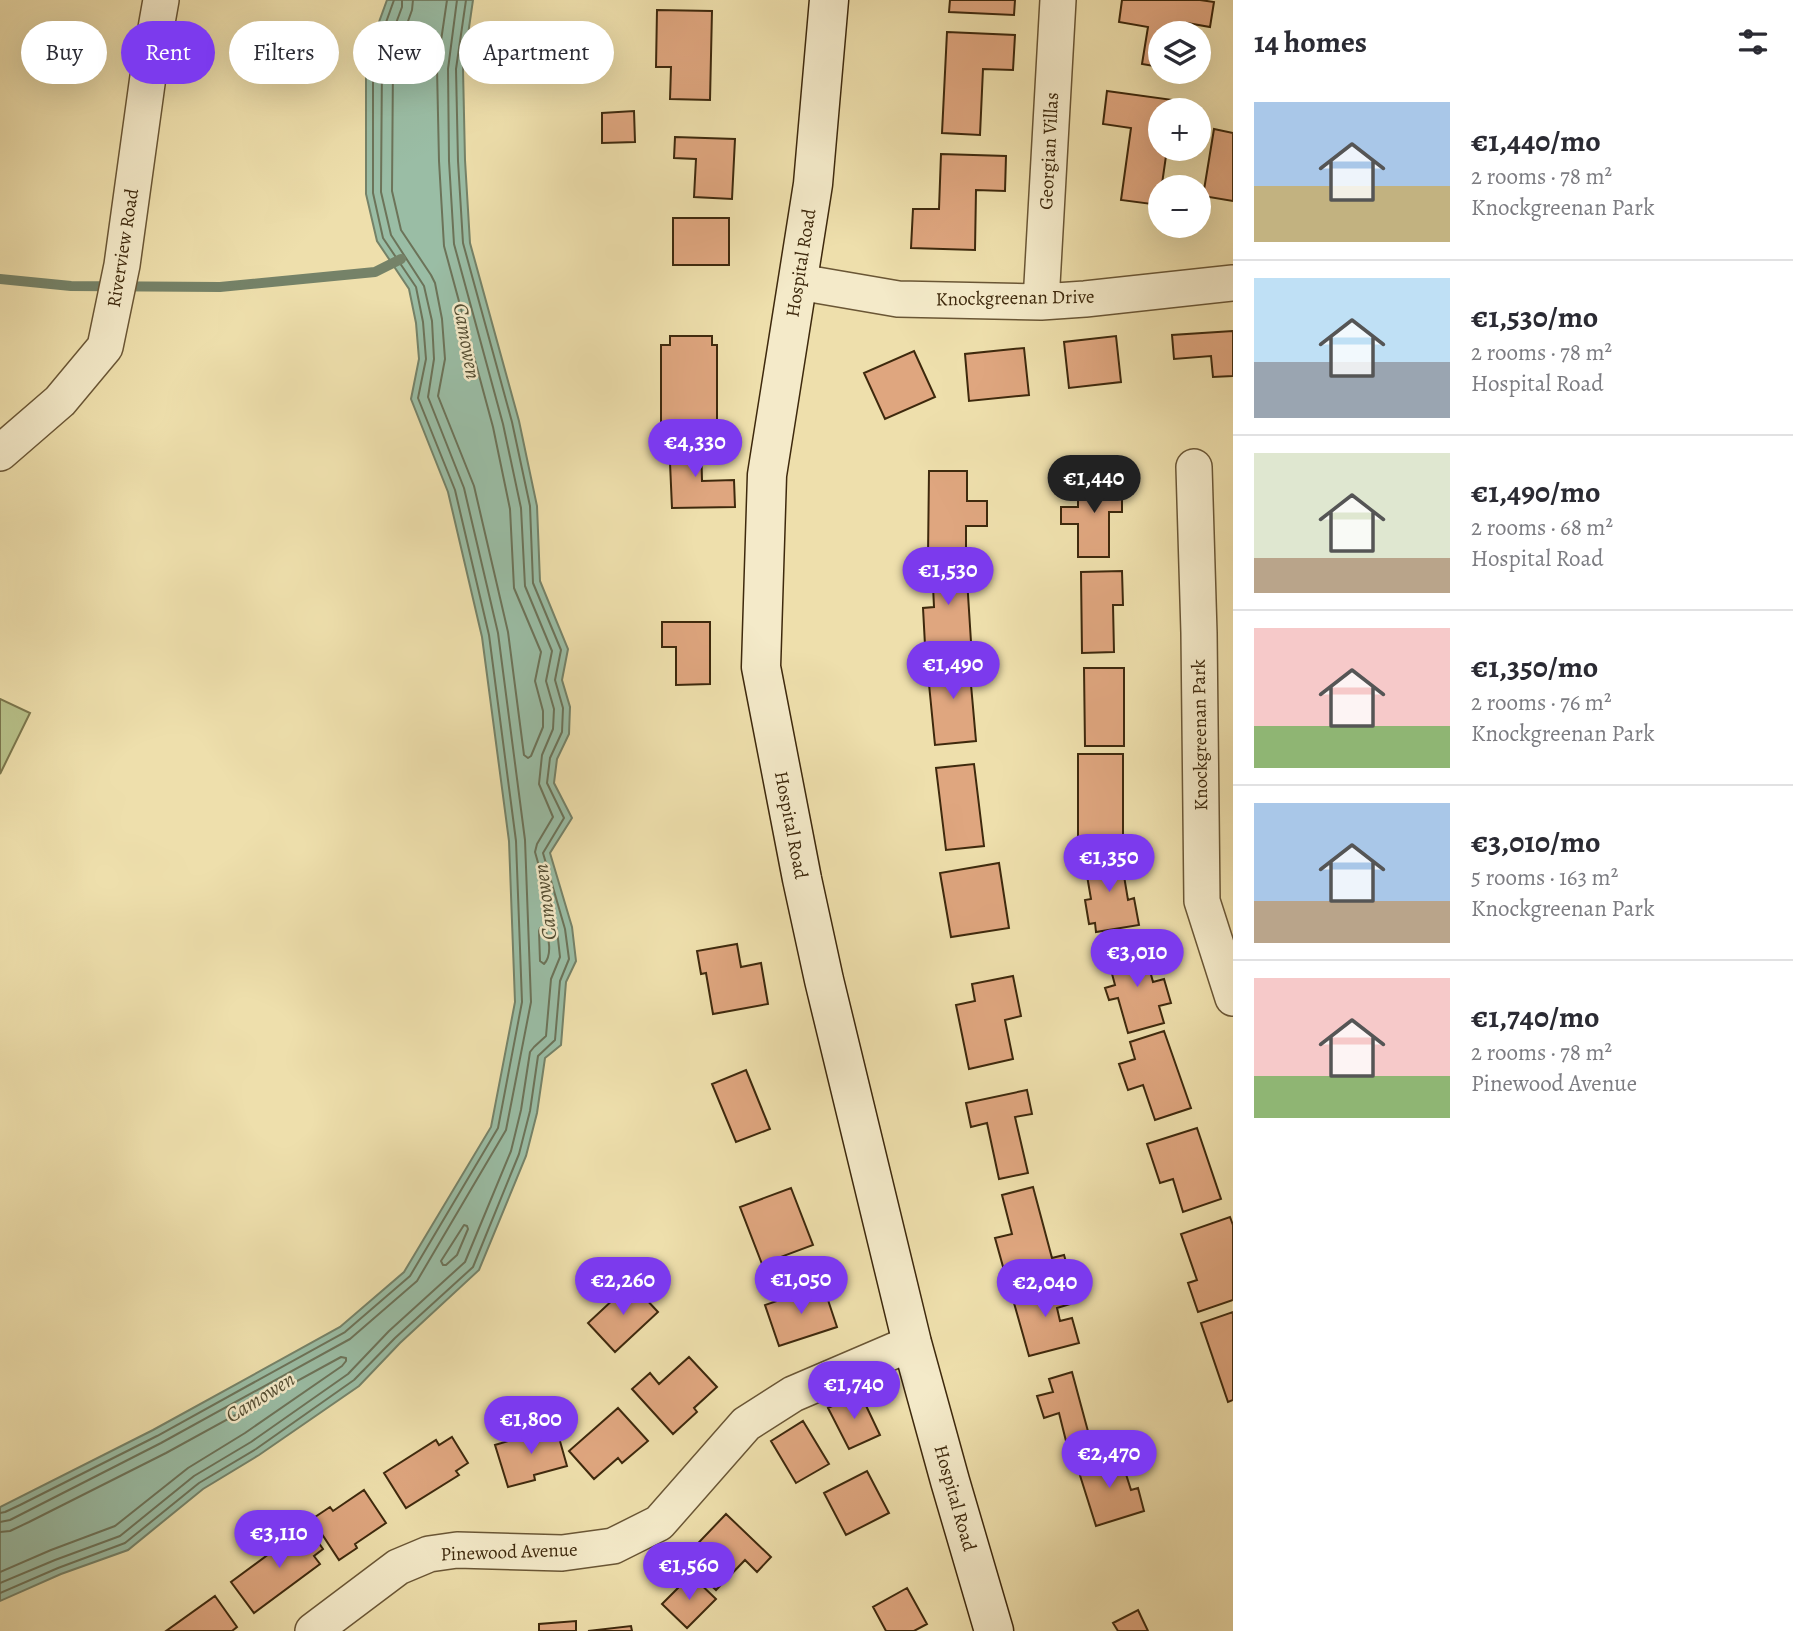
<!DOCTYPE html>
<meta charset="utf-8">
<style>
:root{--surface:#fff;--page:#f2f2f3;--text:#2b2b33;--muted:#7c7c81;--line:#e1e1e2;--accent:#7c3aed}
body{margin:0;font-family:Alegreya,serif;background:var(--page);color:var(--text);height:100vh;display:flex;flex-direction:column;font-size:26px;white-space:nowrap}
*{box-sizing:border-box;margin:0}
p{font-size:23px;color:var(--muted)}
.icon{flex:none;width:38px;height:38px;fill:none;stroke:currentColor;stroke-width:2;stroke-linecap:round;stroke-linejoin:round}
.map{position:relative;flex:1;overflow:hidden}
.details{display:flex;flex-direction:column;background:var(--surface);width:560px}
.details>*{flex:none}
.hud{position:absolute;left:21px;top:21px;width:665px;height:63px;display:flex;gap:14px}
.tools{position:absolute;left:1148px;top:21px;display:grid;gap:14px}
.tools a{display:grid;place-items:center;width:63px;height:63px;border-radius:50%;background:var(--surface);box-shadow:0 7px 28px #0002;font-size:35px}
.price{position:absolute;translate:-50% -60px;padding:0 16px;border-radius:24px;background:var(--accent);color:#fff;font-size:23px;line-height:46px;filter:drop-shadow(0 2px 4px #0008)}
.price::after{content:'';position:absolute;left:50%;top:42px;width:21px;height:16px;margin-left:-10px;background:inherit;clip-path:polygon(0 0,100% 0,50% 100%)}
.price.selected{background:#222;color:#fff}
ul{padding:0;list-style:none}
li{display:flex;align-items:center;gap:21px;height:175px;padding:0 21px}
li+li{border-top:2px solid var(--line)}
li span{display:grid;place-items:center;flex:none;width:196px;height:140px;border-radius:0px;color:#555}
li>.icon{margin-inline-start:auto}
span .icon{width:84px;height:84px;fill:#fffc;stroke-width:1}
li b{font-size:30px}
h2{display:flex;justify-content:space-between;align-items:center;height:84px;padding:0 21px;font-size:30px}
.pill{padding:0 24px;border-radius:32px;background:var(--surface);box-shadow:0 7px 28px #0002;font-size:24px;line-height:63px}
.pill.selected{background:var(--accent);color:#fff}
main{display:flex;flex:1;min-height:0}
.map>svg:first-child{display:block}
</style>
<main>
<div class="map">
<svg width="1233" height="1631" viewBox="0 0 1233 1631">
<rect width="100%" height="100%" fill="#eedfac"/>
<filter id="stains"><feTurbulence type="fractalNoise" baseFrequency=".00286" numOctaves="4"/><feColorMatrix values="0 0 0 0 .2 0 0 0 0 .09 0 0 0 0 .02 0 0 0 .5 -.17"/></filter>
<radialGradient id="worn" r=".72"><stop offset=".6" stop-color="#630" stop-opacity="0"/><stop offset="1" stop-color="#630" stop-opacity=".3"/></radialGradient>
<path fill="#b8c28a" stroke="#7b764c" stroke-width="2" d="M 0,699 L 30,713 L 0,774 Z"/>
<path fill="#9abda5" stroke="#758268" stroke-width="2" d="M 387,0 L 473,0 L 463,69 L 465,160 L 470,243 L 519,421 L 537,506 L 540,581 L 568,649 L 562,680 L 570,707 L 569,734 L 557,759 L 554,783 L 572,818 L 550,853 L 572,927 L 576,961 L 566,982 L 561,1045 L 545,1058 L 537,1113 L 526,1156 L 479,1270 L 400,1343 L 359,1386 L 259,1455 L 203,1489 L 128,1550 L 61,1574 L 0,1601 L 0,1507 L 153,1430 L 340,1327 L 404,1272 L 491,1127 L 515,1002 L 509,841 L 482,637 L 448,492 L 411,399 L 419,359 L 416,323 L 409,289 L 377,241 L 366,194 L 366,58 Z"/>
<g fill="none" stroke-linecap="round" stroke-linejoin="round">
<path stroke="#6c7359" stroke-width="2" d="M 413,0 L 412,10 L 393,63 L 392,191 L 401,230 L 431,275 L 435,283 L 442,319 L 445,359 L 438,396 L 474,486 L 508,632 L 524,755 L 528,758 L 531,756 L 543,727 L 543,711 L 535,681 L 541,652 L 514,588 L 510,509 L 493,427 L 444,246 L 439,161 L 437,68 L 447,0
M 543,927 C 550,936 552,956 544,964 L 540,961 L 539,931 L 540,928 Z
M 464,1225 L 467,1226 L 468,1229 L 457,1255 L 446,1265 L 443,1265 L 441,1261 Z
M 0,1513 L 5,1512 L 20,1505 L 157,1436 L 345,1332 L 410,1276 L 498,1128 L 522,1002 L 516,841 L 489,635 L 455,490 L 418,398 L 426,359 L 423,322 L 416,287 L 383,238 L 373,193 L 373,59 L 394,0
M 0,1522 L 10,1520 L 161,1443 L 350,1339 L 417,1281 L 506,1130 L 531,1002 L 525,840 L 498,633 L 464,488 L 428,397 L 434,359 L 432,321 L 424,286 L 391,235 L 381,192 L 382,61 L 402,7 L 402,0
M 0,1532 L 10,1531 L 29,1522 L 166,1453 L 341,1357 L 346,1358 L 346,1361 L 342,1366 L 245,1433 L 188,1468 L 115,1526 L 51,1550 L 0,1572
M 0,1583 L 55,1560 L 120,1536 L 194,1476 L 251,1442 L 348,1374 L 389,1331 L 465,1262 L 511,1151 L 521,1110 L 530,1052 L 534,1047 L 546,1036 L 551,979 L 560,957 L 557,930 L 535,852 L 537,844 L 553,817 L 539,784 L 542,755 L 553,729 L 554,709 L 546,681 L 552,651 L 525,586 L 521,508 L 503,424 L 454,244 L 449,161 L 448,69 L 457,0
M 0,1593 L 58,1568 L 125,1543 L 199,1483 L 256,1449 L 354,1380 L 395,1338 L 473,1267 L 519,1154 L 530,1111 L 538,1056 L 555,1040 L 560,981 L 569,959 L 565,929 L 543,853 L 564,818 L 547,783 L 550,758 L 562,732 L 563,708 L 555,680 L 561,650 L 533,583 L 530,506 L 512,422 L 463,243 L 458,161 L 456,69 L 466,0"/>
<path stroke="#758268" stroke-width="10" d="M 0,279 L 71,286 L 220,287 L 375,272 L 401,259"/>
</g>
<path fill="#dfa67f" stroke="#3e290d" stroke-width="2" d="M 950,0 L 1015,0 L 1014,15 L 949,12 Z
M 1122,0 L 1200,0 L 1214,2 L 1210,27 L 1187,23 L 1185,33 L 1160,33 L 1160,67 L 1142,64 L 1148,27 L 1119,22 Z
M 657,10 L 712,11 L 710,100 L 670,99 L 671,67 L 656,67 Z
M 947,32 L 1015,35 L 1013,70 L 983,69 L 980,135 L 942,133 Z
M 1107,91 L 1173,100 L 1172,110 L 1160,110 L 1160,149 L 1167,149 L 1159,205 L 1121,200 L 1131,128 L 1103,124 Z
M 634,111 L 635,142 L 602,143 L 602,113 Z
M 1214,129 L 1233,133 L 1233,201 L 1203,196 Z
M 675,137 L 735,139 L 732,199 L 694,197 L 696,159 L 674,158 Z
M 941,154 L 1006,156 L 1005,191 L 976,190 L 975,250 L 911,248 L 913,209 L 939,209 Z
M 673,218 L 729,218 L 729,265 L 673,265 Z
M 1233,331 L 1233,376 L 1213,377 L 1211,356 L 1174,359 L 1172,335 Z
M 670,336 L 712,336 L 712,345 L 717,345 L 717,422 L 661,422 L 661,345 L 670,345 Z
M 1116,336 L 1121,382 L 1069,388 L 1064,342 Z
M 1024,348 L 1029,395 L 969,401 L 965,354 Z
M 914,351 L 935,397 L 885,419 L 864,373 Z
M 701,439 L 702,481 L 734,480 L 735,507 L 672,508 L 669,440 Z
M 929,471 L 967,471 L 967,501 L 987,501 L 987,526 L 966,526 L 966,556 L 928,556 Z
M 1122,480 L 1122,512 L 1109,512 L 1109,557 L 1078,557 L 1078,524 L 1061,524 L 1061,507 L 1078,507 L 1078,481 Z
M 966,563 L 971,642 L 925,645 L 923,608 L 934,607 L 932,565 Z
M 1122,571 L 1123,605 L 1113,605 L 1114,652 L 1082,653 L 1081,572 Z
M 662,622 L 710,622 L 710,684 L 676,685 L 676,647 L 662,647 Z
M 968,651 L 976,741 L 935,745 L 928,674 L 943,673 L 942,654 Z
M 1084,668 L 1124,668 L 1124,746 L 1085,746 Z
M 1078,754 L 1123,754 L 1123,838 L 1078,838 Z
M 974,764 L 984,846 L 946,850 L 936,768 Z
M 1120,852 L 1128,900 L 1134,898 L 1139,925 L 1096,932 L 1095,923 L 1089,924 L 1085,900 L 1091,899 L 1084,858 Z
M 999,863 L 1009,928 L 951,937 L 940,873 Z
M 737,944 L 741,967 L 761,963 L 768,1004 L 713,1014 L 706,973 L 701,974 L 697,951 Z
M 1143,945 L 1153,982 L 1164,979 L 1171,1003 L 1159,1006 L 1164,1023 L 1128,1033 L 1118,998 L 1109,1000 L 1105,988 L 1115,985 L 1107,955 Z
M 1013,976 L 1021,1016 L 1005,1020 L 1013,1059 L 969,1069 L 956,1005 L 975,1001 L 972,984 Z
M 1164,1031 L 1191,1108 L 1155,1120 L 1143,1085 L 1128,1090 L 1119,1064 L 1135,1059 L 1130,1042 Z
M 746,1070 L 770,1129 L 736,1142 L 712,1084 Z
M 1027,1090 L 1032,1114 L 1015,1117 L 1028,1173 L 999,1179 L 987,1123 L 971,1127 L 966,1103 Z
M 1197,1128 L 1221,1199 L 1183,1212 L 1173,1179 L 1160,1183 L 1147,1144 Z
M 1033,1187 L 1052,1258 L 1064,1255 L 1070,1276 L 1027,1287 L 1024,1276 L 1007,1281 L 995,1238 L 1012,1234 L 1002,1195 Z
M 791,1188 L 813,1245 L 762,1264 L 740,1207 Z
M 1230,1217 L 1233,1225 L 1233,1300 L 1198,1312 L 1188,1283 L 1197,1280 L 1181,1234 Z
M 1064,1282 L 1070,1304 L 1057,1308 L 1060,1321 L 1072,1318 L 1079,1343 L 1029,1356 L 1012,1296 Z
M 631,1283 L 658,1312 L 615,1352 L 588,1323 Z
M 823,1285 L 837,1327 L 779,1346 L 765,1305 Z
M 1233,1312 L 1233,1400 L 1228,1402 L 1201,1323 Z
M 689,1357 L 717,1387 L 694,1408 L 697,1412 L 673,1434 L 632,1389 L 650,1373 L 659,1384 Z
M 1072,1372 L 1089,1435 L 1066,1441 L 1059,1413 L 1044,1418 L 1037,1396 L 1053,1392 L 1049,1379 Z
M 860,1393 L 880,1435 L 849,1449 L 828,1408 Z
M 618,1408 L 648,1441 L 622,1463 L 618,1458 L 594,1479 L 569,1451 Z
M 803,1421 L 829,1464 L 796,1483 L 771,1441 Z
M 556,1427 L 567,1466 L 534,1475 L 535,1480 L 508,1487 L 495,1445 Z
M 452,1437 L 468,1463 L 456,1471 L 459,1475 L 406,1508 L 384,1473 L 436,1440 L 439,1445 Z
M 1119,1452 L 1131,1490 L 1138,1488 L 1144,1511 L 1096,1526 L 1077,1466 Z
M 867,1471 L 889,1513 L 846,1535 L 824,1493 Z
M 364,1490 L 386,1523 L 355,1544 L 357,1548 L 339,1560 L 312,1519 L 330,1507 L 333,1511 Z
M 726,1514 L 771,1557 L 757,1572 L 745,1560 L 716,1590 L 683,1559 Z
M 307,1526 L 323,1549 L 314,1556 L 320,1564 L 254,1613 L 231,1582 Z
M 691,1575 L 716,1599 L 687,1628 L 662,1604 Z
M 907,1588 L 927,1624 L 914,1631 L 886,1631 L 873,1607 Z
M 215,1596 L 237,1627 L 232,1631 L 166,1631 Z
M 1138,1610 L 1148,1631 L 1118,1631 L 1113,1623 Z
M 576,1621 L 576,1631 L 539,1631 L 539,1624 Z
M 631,1626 L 632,1631 L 588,1631 Z"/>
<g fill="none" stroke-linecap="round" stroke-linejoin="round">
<defs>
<path id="street" d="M 799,282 L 898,299 L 1041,302 L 1085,299 L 1233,283
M 1041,302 L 1058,0
M 0,453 L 60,401 L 105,347 L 122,265 L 150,62 L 161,0
M 1194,467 L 1199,633 L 1202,901 L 1233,998
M 313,1631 L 398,1567 L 429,1554 L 457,1550 L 562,1553 L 613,1546 L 659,1523 L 746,1424 L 793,1394 L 912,1343"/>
<path id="secondary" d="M 829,0 L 813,184 L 767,475 L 761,667 L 802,879 L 824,980 L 912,1343 L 950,1481 L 994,1631"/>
</defs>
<use href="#street" stroke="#6a5635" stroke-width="38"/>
<use href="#secondary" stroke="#3e290d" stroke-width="41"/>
<use href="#street" stroke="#f4eac9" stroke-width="35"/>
<use href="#secondary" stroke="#f4eac9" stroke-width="38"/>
</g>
<g text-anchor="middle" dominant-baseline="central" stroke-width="5" stroke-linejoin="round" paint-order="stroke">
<g font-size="19" fill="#3e290d" stroke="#f4eac9">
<text transform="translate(1049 151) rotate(-87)">Georgian Villas</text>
<text transform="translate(123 248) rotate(-81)">Riverview Road</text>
<text transform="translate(801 263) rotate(-81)">Hospital Road</text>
<text transform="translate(1015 298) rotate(-1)">Knockgreenan Drive</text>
<text transform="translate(1200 735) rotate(-91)">Knockgreenan Park</text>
<text transform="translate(791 825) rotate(79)">Hospital Road</text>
<text transform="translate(955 1498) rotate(74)">Hospital Road</text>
<text transform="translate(509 1552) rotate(-2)">Pinewood Avenue</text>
</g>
<g font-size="21" font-style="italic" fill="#554e33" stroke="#f4eac9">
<text transform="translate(467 341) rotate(80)">Camowen</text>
<text transform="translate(545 902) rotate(-97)">Camowen</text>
<text transform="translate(260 1397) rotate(-32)">Camowen</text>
</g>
</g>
<rect width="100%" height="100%" filter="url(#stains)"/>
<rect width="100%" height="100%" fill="url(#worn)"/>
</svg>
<div class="tools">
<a><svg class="icon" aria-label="layers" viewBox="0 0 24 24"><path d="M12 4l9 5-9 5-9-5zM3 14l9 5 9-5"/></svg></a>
<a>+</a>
<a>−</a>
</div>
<b class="price" style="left:695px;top:479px">€4,330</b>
<b class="price selected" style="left:1094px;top:515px">€1,440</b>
<b class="price" style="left:948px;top:607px">€1,530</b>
<b class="price" style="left:953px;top:701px">€1,490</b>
<b class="price" style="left:1109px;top:894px">€1,350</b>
<b class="price" style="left:1137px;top:989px">€3,010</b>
<b class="price" style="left:801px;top:1316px">€1,050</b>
<b class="price" style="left:623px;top:1317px">€2,260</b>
<b class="price" style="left:1045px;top:1319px">€2,040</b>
<b class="price" style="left:854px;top:1421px">€1,740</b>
<b class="price" style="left:531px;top:1456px">€1,800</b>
<b class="price" style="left:1109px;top:1490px">€2,470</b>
<b class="price" style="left:279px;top:1570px">€3,110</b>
<b class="price" style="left:689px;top:1602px">€1,560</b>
<div class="hud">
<a class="pill">Buy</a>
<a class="pill selected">Rent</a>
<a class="pill">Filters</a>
<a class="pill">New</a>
<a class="pill">Apartment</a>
</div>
</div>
<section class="details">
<h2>14 homes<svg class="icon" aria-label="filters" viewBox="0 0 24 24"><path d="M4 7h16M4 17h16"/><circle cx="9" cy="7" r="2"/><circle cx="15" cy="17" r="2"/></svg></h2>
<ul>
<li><span style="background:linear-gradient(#a9c7e8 60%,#c2b280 0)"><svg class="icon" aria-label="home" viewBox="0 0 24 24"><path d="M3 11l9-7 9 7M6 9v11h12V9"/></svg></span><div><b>€1,440/mo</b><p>2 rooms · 78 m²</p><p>Knockgreenan Park</p></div></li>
<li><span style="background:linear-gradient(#bfe0f5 60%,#9aa5b1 0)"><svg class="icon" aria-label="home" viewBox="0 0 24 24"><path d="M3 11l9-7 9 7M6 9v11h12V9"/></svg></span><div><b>€1,530/mo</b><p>2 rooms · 78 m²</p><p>Hospital Road</p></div></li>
<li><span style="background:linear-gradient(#dfe7d0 75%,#b9a48a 0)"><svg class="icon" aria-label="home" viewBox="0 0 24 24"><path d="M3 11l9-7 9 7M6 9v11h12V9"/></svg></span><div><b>€1,490/mo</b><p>2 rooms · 68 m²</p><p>Hospital Road</p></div></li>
<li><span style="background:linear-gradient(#f6c9c9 70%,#8fb573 0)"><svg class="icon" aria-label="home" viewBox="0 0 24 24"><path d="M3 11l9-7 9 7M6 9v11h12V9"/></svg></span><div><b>€1,350/mo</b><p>2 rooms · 76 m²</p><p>Knockgreenan Park</p></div></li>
<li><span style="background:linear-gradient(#a9c7e8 70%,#b9a48a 0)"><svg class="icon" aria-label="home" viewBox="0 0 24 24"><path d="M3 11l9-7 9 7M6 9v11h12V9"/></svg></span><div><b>€3,010/mo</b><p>5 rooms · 163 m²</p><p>Knockgreenan Park</p></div></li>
<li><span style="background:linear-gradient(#f6c9c9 70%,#8fb573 0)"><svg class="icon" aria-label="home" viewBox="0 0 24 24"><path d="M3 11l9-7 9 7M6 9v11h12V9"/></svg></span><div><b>€1,740/mo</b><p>2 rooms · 78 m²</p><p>Pinewood Avenue</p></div></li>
</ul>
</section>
</main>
